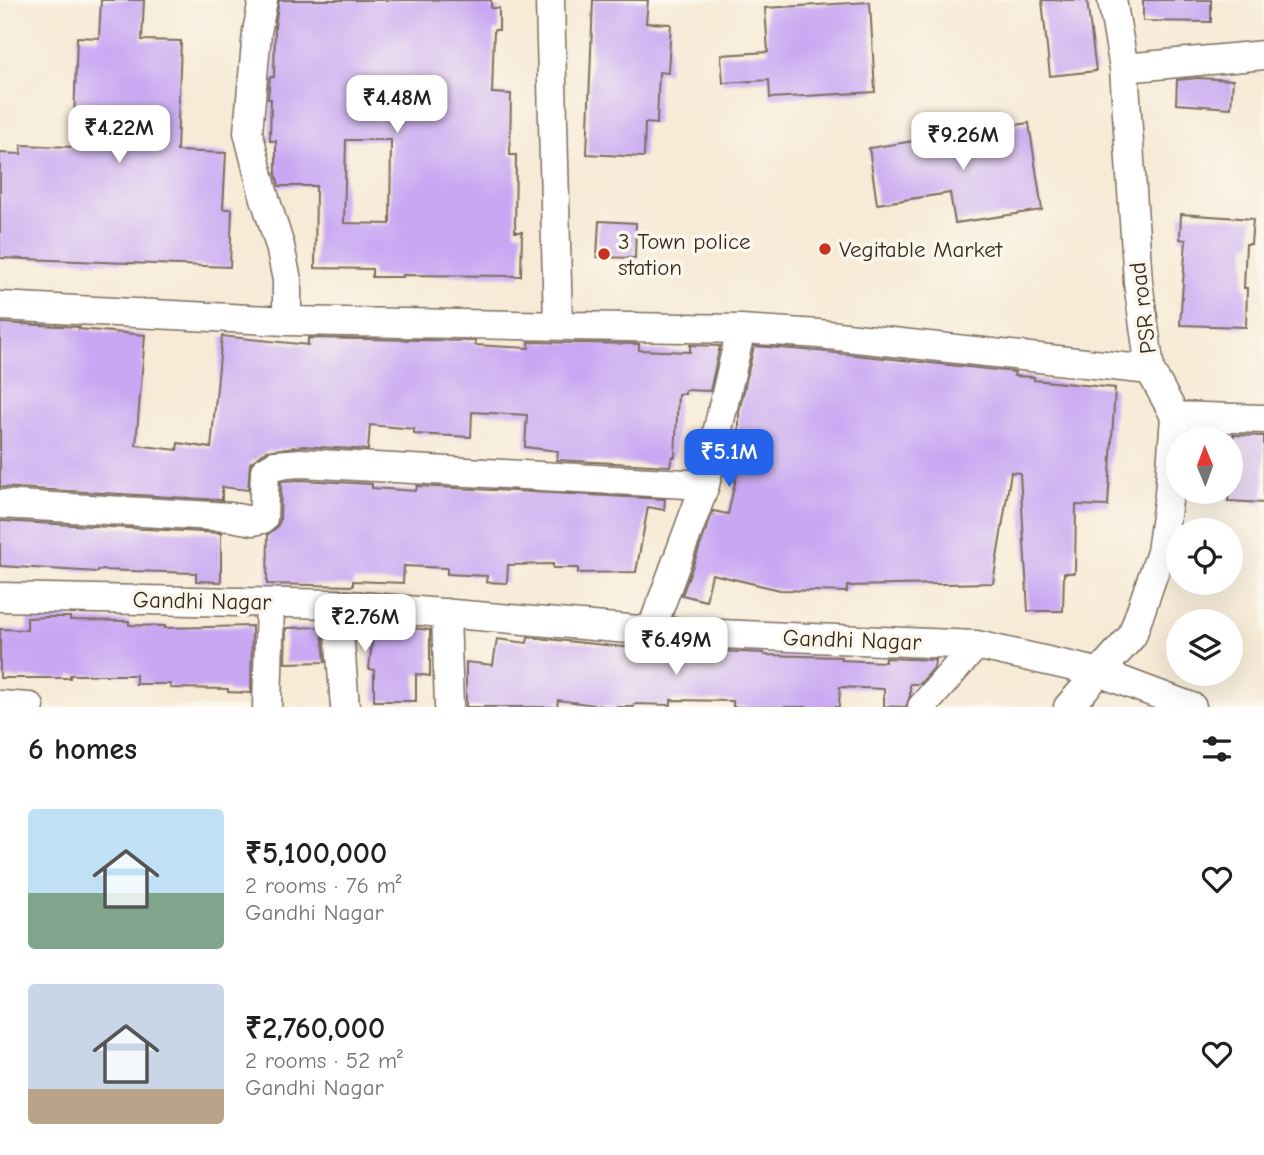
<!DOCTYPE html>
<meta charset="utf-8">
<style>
:root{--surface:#fff;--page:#f6f6f6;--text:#202124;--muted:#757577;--accent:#2563eb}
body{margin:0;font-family:"Comic Neue",sans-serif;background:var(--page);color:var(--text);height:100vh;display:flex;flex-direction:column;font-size:26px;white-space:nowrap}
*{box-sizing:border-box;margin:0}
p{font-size:23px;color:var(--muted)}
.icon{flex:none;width:38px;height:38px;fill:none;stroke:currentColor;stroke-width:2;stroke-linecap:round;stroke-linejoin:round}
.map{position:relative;height:707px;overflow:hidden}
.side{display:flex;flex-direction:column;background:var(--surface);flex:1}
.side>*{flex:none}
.needle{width:46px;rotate:359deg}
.controls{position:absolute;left:1166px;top:427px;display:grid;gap:14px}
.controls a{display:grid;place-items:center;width:77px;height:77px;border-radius:50%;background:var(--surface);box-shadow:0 7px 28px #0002;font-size:35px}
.price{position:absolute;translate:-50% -60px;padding:0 16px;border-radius:14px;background:#fff;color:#222;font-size:23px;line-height:46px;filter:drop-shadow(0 2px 4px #0008)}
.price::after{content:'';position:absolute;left:50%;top:42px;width:21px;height:16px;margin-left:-10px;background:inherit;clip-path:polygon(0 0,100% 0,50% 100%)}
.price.selected{background:var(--accent);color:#fff}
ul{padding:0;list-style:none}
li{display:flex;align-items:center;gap:21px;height:175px;padding:0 28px}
li span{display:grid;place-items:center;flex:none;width:196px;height:140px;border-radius:7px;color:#555}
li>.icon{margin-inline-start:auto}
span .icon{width:84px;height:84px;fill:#fffc;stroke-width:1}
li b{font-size:30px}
h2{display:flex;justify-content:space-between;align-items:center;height:84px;padding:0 28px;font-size:30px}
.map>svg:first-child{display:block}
</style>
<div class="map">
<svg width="1264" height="707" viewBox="0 0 1264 707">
<rect width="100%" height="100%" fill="#fbf7ec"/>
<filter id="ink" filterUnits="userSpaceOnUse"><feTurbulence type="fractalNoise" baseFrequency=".0143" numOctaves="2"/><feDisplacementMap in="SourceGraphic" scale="14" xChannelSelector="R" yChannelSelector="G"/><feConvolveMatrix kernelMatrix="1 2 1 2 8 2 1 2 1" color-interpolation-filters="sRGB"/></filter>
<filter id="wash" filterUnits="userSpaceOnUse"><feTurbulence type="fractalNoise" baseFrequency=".00686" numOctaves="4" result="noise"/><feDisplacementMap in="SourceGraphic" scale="28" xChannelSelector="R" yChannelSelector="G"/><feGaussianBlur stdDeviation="1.57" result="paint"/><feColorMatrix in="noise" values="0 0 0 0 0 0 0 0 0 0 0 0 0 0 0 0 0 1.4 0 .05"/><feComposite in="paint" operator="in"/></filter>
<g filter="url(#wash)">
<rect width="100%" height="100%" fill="#f7ead6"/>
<g id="blocks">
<path fill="#c9a8f3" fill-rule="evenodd" d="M 101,0 L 144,0 L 142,40 L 181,41 L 177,151 L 226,153 L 223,209 L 232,209 L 230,267 L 0,258 L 0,153 L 21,154 L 21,145 L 73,147 L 77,37 L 99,38 Z
M 279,0 L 491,0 L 491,8 L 499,8 L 499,30 L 494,30 L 492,93 L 511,94 L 510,155 L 516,155 L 515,232 L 522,232 L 521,276 L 403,275 L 403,277 L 372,277 L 372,269 L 315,268 L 316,186 L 279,186 L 276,174 L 276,141 L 270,141 L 271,99 L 268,99 L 270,77 L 274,77 L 275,26 ZM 346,140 L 391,140 L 390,224 L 344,223 Z
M 593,0 L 648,0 L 646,23 L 671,24 L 668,73 L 659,72 L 657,124 L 645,123 L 644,157 L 587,154 Z
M 1042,0 L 1087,0 L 1096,71 L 1050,76 Z
M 1143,0 L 1211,0 L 1211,22 L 1143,21 Z
M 870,2 L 875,92 L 770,98 L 769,80 L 723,83 L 721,55 L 768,52 L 765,8 Z
M 1199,78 L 1233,80 L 1231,108 L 1176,104 L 1177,80 Z
M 1029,123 L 1042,210 L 955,223 L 950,193 L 877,204 L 869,148 Z
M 1181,214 L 1253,219 L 1251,244 L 1246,244 L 1244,288 L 1247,288 L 1246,327 L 1180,325 L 1186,240 L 1180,239 Z
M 599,221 L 636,223 L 635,258 L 597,257 Z
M 0,323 L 79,327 L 79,329 L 145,335 L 136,445 L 177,450 L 178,443 L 211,448 L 222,336 L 308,345 L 308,338 L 475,341 L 475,345 L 529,348 L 529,342 L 639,344 L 639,350 L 690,352 L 690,345 L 720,346 L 710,391 L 685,390 L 685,394 L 678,394 L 675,457 L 672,457 L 670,466 L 557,460 L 558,451 L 525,447 L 527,415 L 472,412 L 471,437 L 414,434 L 414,429 L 370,425 L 368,450 L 302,446 L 267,451 L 250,463 L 248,490 L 222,487 L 222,500 L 0,487 Z
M 754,346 L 818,351 L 1015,372 L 1014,376 L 1034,377 L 1034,380 L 1115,388 L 1108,506 L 1076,505 L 1075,573 L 1064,573 L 1063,611 L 1028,611 L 1020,473 L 1011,472 L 993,583 L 847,586 L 847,592 L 780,590 L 712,574 L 706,601 L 682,595 L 713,511 L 728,514 L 737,473 L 726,470 L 731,447 L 739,448 L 739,412 Z
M 1233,435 L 1264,436 L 1264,503 L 1228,501 Z
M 301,480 L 372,484 L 372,488 L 416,491 L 417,486 L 665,499 L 664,510 L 648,507 L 636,572 L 578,573 L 578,568 L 553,568 L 553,564 L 508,565 L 507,583 L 486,582 L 487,576 L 447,574 L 447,568 L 404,566 L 403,583 L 353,581 L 353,586 L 267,584 L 268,534 L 277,527 L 280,520 L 281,481 Z
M 0,521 L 221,533 L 221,582 L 196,581 L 196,573 L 98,570 L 98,572 L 0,566 Z
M 48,617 L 70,617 L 70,620 L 129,621 L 129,625 L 165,626 L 165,628 L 252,626 L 251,693 L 228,692 L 228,689 L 170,688 L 170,684 L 136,684 L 136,675 L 70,675 L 70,678 L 0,678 L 0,629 L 27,630 L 27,618 Z
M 374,624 L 430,630 L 430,676 L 416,674 L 416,701 L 374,701 L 374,670 L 369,669 Z
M 322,627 L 325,662 L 285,663 L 286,628 Z
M 528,637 L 652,650 L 652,648 L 764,653 L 764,655 L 841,657 L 841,660 L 885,662 L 885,658 L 935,660 L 934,668 L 920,684 L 910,684 L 910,696 L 906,707 L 884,706 L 884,689 L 840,687 L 839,707 L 733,707 L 733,701 L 671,700 L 671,705 L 634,704 L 634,707 L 610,707 L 558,700 L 557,707 L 466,707 L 466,662 L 493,665 L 497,639 L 527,643 Z"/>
</g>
</g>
<g filter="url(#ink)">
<use href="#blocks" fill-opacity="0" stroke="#7d6d5e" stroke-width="2"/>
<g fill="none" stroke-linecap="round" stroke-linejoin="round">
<defs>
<path id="street" d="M 263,0 L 257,32 L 248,132 L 263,192 L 280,246 L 287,280 L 287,321
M 550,0 L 558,325
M 1124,68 L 1264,55
M 0,306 L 287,321 L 741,329 L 819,334 L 1150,370
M 1175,416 L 1264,419
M 0,504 L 231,517 L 253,521 L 263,519 L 265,471 L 275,465 L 301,463 L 705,485
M 0,597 L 337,604 L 651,631 L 976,645 L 1101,673 L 1192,707
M 337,604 L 345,707
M 446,613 L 449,707
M 651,631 L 705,485 L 741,329
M 0,705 L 30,707
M 267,707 L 270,603
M 922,707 L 976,645
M 1068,707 L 1132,636 L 1161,552 L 1169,494 L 1175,416 L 1150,370 L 1138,282 L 1124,68 L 1112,0"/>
</defs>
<use href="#street" stroke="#7d6d5e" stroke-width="31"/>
<use href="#street" stroke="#fff" stroke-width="28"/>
</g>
</g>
<g fill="#c8321e" stroke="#fbf7ec" stroke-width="2.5">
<circle cx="825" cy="249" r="7"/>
<circle cx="604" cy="254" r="7"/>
</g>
<g text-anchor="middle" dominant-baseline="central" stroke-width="7" stroke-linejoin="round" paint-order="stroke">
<g font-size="23" fill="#3b2a1e" stroke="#fbf7ec" text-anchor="start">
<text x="618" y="241">3 Town police<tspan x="618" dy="26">station</tspan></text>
<text x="839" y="249">Vegitable Market</text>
</g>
<g font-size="23" fill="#3b2a1e" stroke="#fbf7ec">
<text transform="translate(1143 308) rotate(-97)">PSR road</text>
<text transform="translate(202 601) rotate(1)">Gandhi Nagar</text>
<text transform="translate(852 640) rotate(2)">Gandhi Nagar</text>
</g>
</g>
</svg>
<div class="controls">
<a><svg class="needle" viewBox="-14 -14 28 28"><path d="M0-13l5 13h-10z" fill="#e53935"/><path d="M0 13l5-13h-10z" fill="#757577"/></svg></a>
<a><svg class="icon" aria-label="locate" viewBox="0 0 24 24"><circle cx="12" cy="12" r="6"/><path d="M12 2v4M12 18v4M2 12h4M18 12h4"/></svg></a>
<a><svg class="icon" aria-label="layers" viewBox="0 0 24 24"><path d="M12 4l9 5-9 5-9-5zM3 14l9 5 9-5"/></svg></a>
</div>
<b class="price" style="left:397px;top:135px">₹4.48M</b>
<b class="price" style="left:119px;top:165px">₹4.22M</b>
<b class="price" style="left:963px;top:172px">₹9.26M</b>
<b class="price selected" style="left:729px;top:489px">₹5.1M</b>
<b class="price" style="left:365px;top:654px">₹2.76M</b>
<b class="price" style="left:676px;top:677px">₹6.49M</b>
</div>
<section class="side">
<h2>6 homes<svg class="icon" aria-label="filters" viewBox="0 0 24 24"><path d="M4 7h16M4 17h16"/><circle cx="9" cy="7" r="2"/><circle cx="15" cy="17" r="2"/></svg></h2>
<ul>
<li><span style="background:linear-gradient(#bfe0f5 60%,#7fa58c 0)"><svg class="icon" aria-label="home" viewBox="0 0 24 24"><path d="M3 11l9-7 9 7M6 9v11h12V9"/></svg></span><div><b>₹5,100,000</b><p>2 rooms · 76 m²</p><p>Gandhi Nagar</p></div><svg class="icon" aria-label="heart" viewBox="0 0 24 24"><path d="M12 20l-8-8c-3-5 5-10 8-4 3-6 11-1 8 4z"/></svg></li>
<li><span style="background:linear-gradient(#c9d6e8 75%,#b9a48a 0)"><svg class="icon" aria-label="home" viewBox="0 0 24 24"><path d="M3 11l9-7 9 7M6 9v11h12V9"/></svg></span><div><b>₹2,760,000</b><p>2 rooms · 52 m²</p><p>Gandhi Nagar</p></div><svg class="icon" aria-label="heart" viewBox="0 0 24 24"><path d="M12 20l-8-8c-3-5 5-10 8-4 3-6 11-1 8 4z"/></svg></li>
</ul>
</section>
